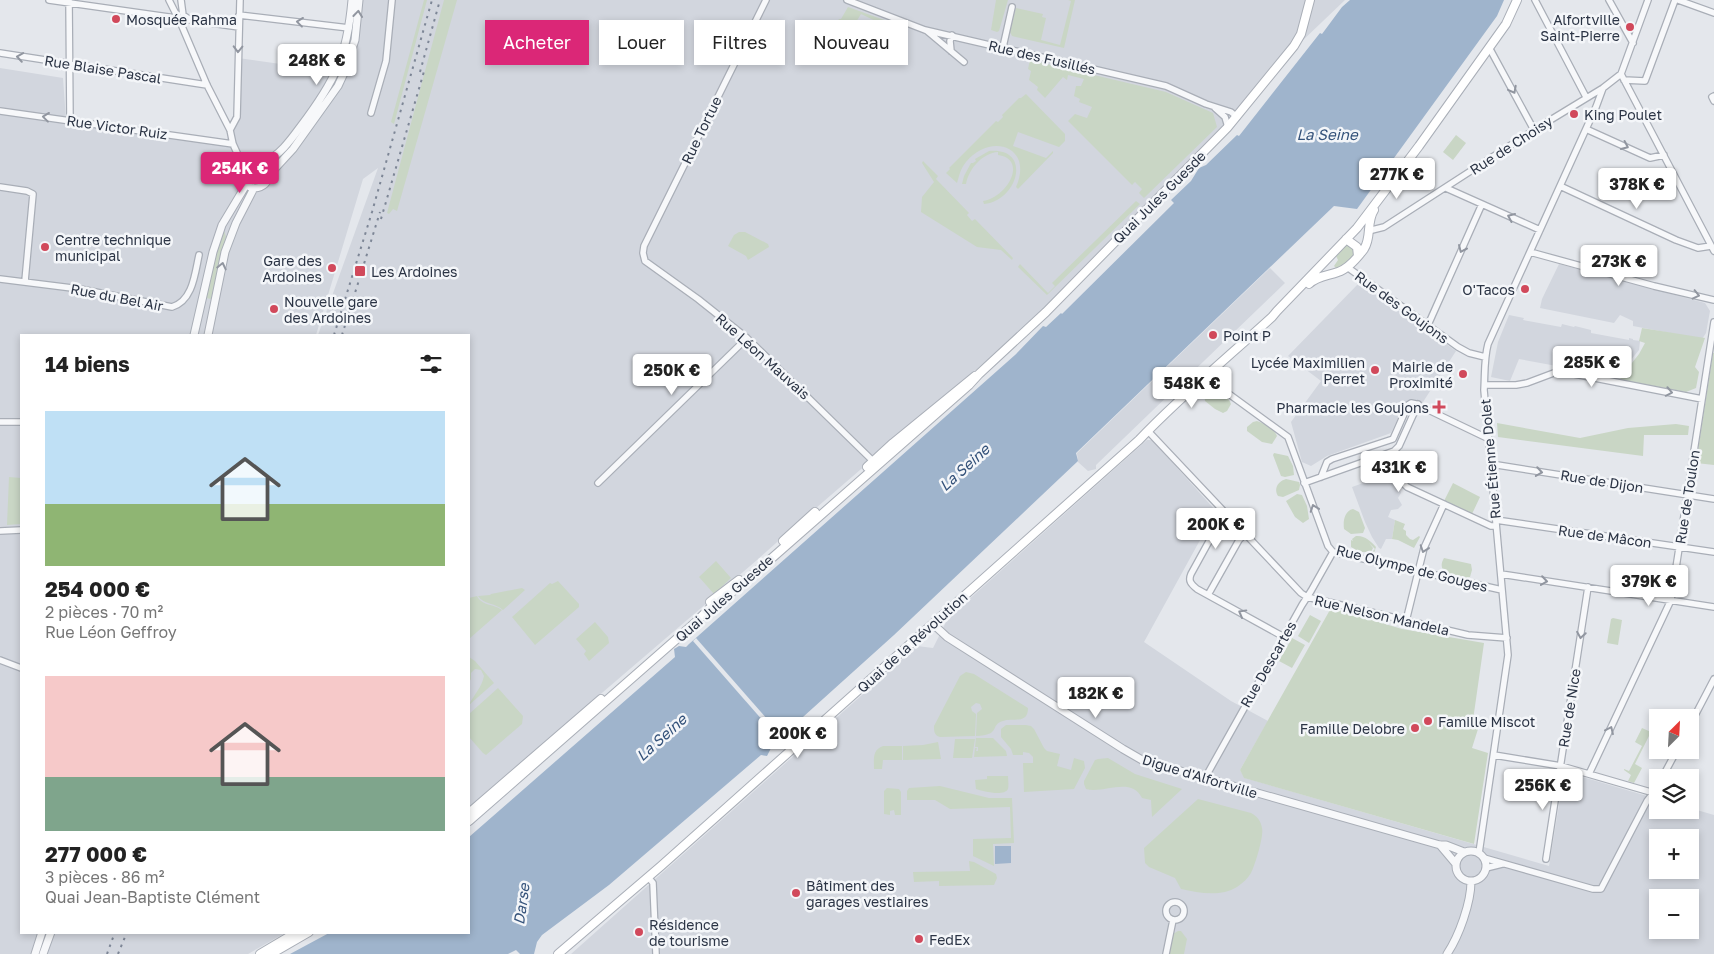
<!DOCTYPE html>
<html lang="fr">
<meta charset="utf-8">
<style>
:root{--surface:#fff;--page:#f2f2f2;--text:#222;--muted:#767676;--accent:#db2777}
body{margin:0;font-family:"Golos Text",sans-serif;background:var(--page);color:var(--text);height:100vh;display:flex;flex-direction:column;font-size:19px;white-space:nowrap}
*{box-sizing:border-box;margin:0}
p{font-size:16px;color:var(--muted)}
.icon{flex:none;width:28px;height:28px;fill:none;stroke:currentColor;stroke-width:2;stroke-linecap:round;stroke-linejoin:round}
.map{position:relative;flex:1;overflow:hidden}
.sheet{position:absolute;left:20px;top:334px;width:450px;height:600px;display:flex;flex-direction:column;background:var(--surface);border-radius:0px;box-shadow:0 2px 8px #0003}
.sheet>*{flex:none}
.banner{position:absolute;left:485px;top:20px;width:475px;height:45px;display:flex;gap:10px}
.needle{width:32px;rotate:24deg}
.fabs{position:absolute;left:1649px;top:709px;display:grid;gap:10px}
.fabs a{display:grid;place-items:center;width:50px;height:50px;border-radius:0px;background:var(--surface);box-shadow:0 2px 8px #0003;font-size:25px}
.price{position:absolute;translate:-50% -42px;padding:0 11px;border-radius:5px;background:#fff;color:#222;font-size:16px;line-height:32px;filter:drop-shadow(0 1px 2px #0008)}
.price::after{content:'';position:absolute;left:50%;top:30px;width:15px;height:11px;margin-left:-8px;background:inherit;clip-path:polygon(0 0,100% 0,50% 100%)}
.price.current{background:var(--accent);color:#fff}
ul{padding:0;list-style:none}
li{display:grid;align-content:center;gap:10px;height:265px;padding:0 25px}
li span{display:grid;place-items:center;height:155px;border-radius:0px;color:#555}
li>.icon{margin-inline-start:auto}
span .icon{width:90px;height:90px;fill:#fffc;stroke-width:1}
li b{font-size:21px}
h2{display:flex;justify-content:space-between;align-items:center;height:60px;padding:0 25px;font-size:21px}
.pill{padding:0 18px;border-radius:0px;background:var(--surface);box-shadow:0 2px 8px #0003;font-size:18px;line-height:45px}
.pill.current{background:var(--accent);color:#fff}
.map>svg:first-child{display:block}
</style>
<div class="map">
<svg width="1714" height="954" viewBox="0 0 1714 954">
<rect width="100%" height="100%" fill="#e4e7ec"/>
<path fill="#d2d6de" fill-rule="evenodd" d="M 358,0 L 1345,0 L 1300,43 L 1237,118 L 1044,311 L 794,527 L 757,560 L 469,807 L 469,335 L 318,335 L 378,168 L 363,179 L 316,335 L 21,335 L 21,932 L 285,933 L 248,954 L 0,954 L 0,68 L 63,78 L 66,120 L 226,143 L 230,130 L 237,117 L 238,58 L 344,73 L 349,60 Z
M 1559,264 L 1705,303 L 1710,311 L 1706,333 L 1702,339 L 1633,326 L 1633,321 L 1620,315 L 1614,323 L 1540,308 L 1542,299 Z
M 1270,268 L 1285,283 L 1096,465 L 1096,469 L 1088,471 L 1078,462 L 1077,453 Z
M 1359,283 L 1456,351 L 1423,402 L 1413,400 L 1405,403 L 1391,433 L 1327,456 L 1311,466 L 1302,462 L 1291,422 L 1321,381 L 1288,356 Z
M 1509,315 L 1524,318 L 1523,320 L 1561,327 L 1562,324 L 1574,327 L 1575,326 L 1591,330 L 1591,333 L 1629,340 L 1629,338 L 1633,339 L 1633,340 L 1640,341 L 1639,350 L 1617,377 L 1585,371 L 1585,367 L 1580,367 L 1580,368 L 1562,365 L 1562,367 L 1519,359 L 1510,381 L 1491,377 L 1498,342 Z
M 1147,440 L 1152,440 L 1216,511 L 1144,642 L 1231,701 L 1268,721 L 1240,770 L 1245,778 L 1549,866 L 1564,774 L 1566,772 L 1657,799 L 1658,810 L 1690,810 L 1690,808 L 1714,815 L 1714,954 L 571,954 L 917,646 L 933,648 L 948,618 ZM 1658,838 L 1690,838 L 1690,870 L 1658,870 ZM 1658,898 L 1690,898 L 1690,930 L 1658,930 Z
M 1392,466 L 1401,493 L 1398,498 L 1402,505 L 1398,509 L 1391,510 L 1388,517 L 1395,520 L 1392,539 L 1386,539 L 1381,549 L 1379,548 L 1372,537 L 1365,522 L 1352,487 L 1366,482 L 1364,476 Z"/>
<path fill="#c9d6c5" d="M 424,0 L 427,0 L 394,124 L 391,122 Z
M 444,0 L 457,0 L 397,211 L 393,209 L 389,214 L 387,213 Z
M 996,0 L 1008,0 L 999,31 L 997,32 L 991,30 Z
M 1068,0 L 1075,0 L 1064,48 L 1012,36 L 1010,32 L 1016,8 L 1043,14 L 1042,17 L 1046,18 L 1041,40 L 1060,45 L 1071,1 Z
M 848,7 L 887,21 L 886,26 L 861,14 L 832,61 L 822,60 L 819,56 L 834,31 L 834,27 L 839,19 L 841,19 Z
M 1030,60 L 1166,92 L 1213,113 L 1217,127 L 1144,198 L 1139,193 L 1142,189 L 1135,182 L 1132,185 L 1068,121 L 1075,114 L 1087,118 L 1092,107 L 1079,102 L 1080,99 L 1074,96 L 1076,86 L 1081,86 L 1084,79 L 1068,75 L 1067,80 L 1063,77 L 1045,98 L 1037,90 L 1038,87 L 1029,80 L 1031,71 L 1028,69 Z
M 1026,94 L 1065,134 L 1065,141 L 1059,147 L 1018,132 L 1013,146 L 1046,158 L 1053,151 L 1053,153 L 1018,189 L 1016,187 C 1034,146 990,132 966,162 C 960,169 959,177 957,183 L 946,173 L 950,169 L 949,168 L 996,121 L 998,122 L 1003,117 L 1002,115 L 1019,98 L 1021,98 Z
M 1456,135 L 1466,143 L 1453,160 L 1443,152 Z
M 989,151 C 1033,147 1018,201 984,204 L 983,201 C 1008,197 1028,159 998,155 L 998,152 C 983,153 969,168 966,184 L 962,184 L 964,176 L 971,163 L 973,163 L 976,161 L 975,159 Z
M 923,161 L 938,176 L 936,179 L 969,213 L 967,215 L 972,221 L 975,219 L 1013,258 L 1012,260 L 1001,250 L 977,247 L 921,212 L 922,197 L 934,182 L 922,163 Z
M 1136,201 L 1140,204 L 1047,295 L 1018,267 L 1020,264 L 1048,293 L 1055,286 L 1052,283 Z
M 224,230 L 226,237 L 222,250 L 211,299 L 206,298 L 217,249 Z
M 739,232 L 745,232 L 768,244 L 769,247 L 748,260 L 746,256 L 728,246 L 734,235 Z
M 1347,244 L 1354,248 L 1354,255 L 1341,269 L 1337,269 L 1334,266 L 1338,260 L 1336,256 Z
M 1642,328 L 1705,338 L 1695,367 L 1699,372 L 1696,388 L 1686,392 L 1622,380 L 1620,378 L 1639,354 L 1645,343 L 1639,341 Z
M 1713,353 L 1714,353 L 1714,465 L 1696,463 Z
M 1208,387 C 1218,389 1228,395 1231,404 L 1227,411 L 1223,413 L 1215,409 L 1205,401 L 1204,392 Z
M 1257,421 C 1265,424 1274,428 1277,436 L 1272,444 L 1262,442 L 1247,431 L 1247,427 L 1253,422 Z
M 1497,423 L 1580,438 L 1628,428 L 1676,424 L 1689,426 L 1688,435 L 1644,435 L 1643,456 L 1498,437 Z
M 1274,453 L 1288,456 L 1293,466 L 1294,475 L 1285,477 L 1281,476 L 1273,455 Z
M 9,477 L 21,478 L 21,524 L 7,525 Z
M 1286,479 L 1299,482 L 1300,485 L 1299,490 L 1283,497 L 1278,496 C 1273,488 1279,481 1286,479 Z
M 1453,483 L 1480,497 L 1472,514 L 1444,501 Z
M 1297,494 L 1302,495 L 1307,506 L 1309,519 L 1303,523 L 1295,517 L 1286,501 Z
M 1353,509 L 1359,512 L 1365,528 L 1363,533 L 1351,534 L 1344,529 C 1343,522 1344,511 1353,509 Z
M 1395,520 L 1405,524 L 1403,529 L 1406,531 L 1406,535 L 1410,539 L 1413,540 L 1419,536 L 1420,537 L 1414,548 L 1398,540 L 1392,539 Z
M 1356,536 C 1364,535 1371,541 1376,547 L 1374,553 L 1369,555 L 1375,549 L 1369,543 L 1373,548 L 1371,552 L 1360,552 L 1351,547 L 1351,540 L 1353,541 L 1352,539 Z
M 1444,558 L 1471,564 L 1472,570 L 1470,577 C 1459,581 1434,574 1444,558 Z
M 716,561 L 731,578 L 714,594 L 699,577 Z
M 558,581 L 579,604 L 579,607 L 535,645 L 512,617 L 550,583 L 552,584 Z
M 522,588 L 525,590 L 503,610 C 496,603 484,605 478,596 L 490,595 L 491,594 Z
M 477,596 C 482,606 494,604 502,610 L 469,639 L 469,598 Z
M 1331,608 L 1402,629 L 1484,643 L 1472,727 L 1478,729 L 1472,748 L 1488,753 L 1474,844 L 1244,778 L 1240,770 Z
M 1310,615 L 1321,621 L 1309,643 L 1298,636 Z
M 1613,618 L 1622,620 L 1618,645 L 1607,643 L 1611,619 Z
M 595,622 L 608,637 L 609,643 L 589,661 L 584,654 L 586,651 L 576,639 Z
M 1292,638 L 1305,645 L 1292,668 L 1279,661 Z
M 469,657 L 475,661 L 494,683 L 469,705 C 473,696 482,687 484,676 L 481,670 L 475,669 L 471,673 L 471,679 L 469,682 Z
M 966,672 L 974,674 L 1028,708 C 1028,725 1013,717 1003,721 C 989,725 1002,735 976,736 L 977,713 L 982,709 L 980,704 L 976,703 L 971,707 L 972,711 L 976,714 L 975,736 L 940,737 C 934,735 934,731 934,726 L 960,676 Z
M 498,688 L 523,716 L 522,724 L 486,755 L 483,753 L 469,737 L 469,714 Z
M 1006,725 L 1026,725 L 1031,726 L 1034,729 L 1044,748 L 1047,751 L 1060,754 L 1057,766 L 1071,770 L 1074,758 L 1084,761 L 1085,768 L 1074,789 L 1024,792 L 1023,763 L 1033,763 L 1033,757 L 1029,753 L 1023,752 L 1023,755 L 1013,755 L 1011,749 L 1001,737 L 1001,729 Z
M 1642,728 L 1651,732 L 1635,764 L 1642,768 L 1634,783 L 1628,781 L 1631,775 L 1624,770 L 1624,769 L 1629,771 L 1642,746 L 1635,742 Z
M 976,738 L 993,738 L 1006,751 L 1007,756 L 974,757 L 975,748 L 977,748 L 976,751 L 978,751 L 978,747 L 975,747 Z
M 955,739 L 975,739 L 972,758 L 953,758 Z
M 938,742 L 941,759 L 903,760 L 903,746 L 923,745 Z
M 883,746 L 902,746 L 902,760 L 883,760 L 882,769 L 874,769 C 874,759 872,750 883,746 Z
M 1108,758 L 1135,774 L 1182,789 L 1152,817 L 1151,800 L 1142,798 C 1131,776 1104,794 1086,789 L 1084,784 L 1084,781 L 1095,760 L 1098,759 Z
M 987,776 L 1008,776 C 1008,779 1009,786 1008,789 C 1004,797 982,791 976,789 L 975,780 L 987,779 Z
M 940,786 L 989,798 L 1012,798 L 1014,843 L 993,844 L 994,866 L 973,856 L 973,839 L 1011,838 L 1010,807 L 950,809 L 935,800 L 907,800 L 907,791 L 909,788 Z
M 887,788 L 899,789 L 901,792 L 901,815 L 895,815 L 894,810 L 890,811 L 890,815 L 884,814 L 884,791 Z
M 1198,799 L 1251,813 C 1257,816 1261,821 1262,828 C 1264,836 1255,865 1251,873 C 1248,878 1243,883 1237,887 C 1221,897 1199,893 1181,889 L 1175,878 L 1149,867 L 1145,863 L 1144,848 Z
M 969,861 L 974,862 L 996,874 L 997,878 L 994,885 L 939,886 L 939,881 L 914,882 L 913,872 L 970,871 Z
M 1178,931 L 1181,931 L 1187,939 L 1184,954 L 1169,954 L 1173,934 Z"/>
<path fill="#9fb4cc" d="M 1350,0 L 1504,0 L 1497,16 L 1357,209 L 1334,206 L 1076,453 L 1078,461 L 894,635 L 773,744 L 767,756 L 761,755 L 609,885 L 542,935 L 537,942 L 534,954 L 520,954 L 516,950 L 508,954 L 290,954 L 329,933 L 469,932 L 469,837 L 675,657 L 674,649 L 679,646 L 686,647 L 689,644 L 1015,355 L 1043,326 L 1046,327 L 1061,313 L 1062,314 L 1174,203 L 1171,200 L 1191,181 L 1199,168 L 1206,165 L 1237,135 L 1239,136 L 1320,33 L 1322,34 L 1342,7 Z
M 995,846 L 1011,846 L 1011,863 L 995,864 Z"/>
<path fill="#e4e7ec" d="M 696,638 L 782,736 L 779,739 L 693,641 Z"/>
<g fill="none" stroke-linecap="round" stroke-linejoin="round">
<defs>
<path id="minor" d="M 49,0 L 239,27
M 69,0 L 70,121
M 169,0 L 181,24 L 207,85 L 230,130 L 233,144 L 243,166
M 181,0 L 183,15 L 189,19
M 766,0 L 644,246 L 643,253 L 645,261 L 698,299 L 747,338 L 876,464
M 847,0 L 925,30 L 1166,86 L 1206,104 L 1231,112 L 1237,117
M 1535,0 L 1586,97
M 1609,0 L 1633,43
M 1678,0 L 1714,13
M 239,15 L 349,28
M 927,31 L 964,62
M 1003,47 L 1012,7
M 951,51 L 950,41 L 952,35
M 1491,51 L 1534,130
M 0,53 L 207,85
M 1621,74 L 1714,251
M 1624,80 L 1645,81 L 1675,0
M 1714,96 L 1712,97 L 1714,101
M 1215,108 L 1225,117 L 1228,127
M 0,111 L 233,144
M 371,113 L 386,61 L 392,0
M 1586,129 L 1650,158 L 1664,155
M 230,130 L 237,117 L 240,0
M 1560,186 L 1676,240 L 1698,248 L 1711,246
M 0,187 L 27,191 L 33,194 L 25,281
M 1446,188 L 1540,230
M 1368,231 L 1384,227 L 1534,130 L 1603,88 L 1621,74 L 1648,0
M 1530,252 L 1654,286 L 1714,300
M 1347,267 L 1458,347 L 1469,353 L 1485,357
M 0,279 L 80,289 L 172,307 C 193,301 195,273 199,255
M 1428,325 L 1482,204
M 1207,378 L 1288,437 L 1328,546 L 1333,552 L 1502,590
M 1485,385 L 1516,385 L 1527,383 L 1559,371 L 1702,399
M 0,422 L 21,422
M 1148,431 L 1301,593 L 1307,597 L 1468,635 L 1507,638
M 1392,452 L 1404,484 L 1407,487 L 1491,526 L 1496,526
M 1491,464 L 1714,499
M 1321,477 L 1327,462 L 1332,459 L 1393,439 L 1408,405 L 1411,403 L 1416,404 L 1489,439
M 598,483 L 747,338
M 1304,483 L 1394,451 L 1399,446 L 1418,404
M 1227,516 L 1218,525 L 1191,574 C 1188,581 1191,584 1197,589 L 1284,637
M 1496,520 L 1714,552
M 0,531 L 21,530
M 1501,574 L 1714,607
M 1208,595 L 1239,540 L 1245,534
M 1406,621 L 1424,548 L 1444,504
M 0,660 L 21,668
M 1690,725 L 1714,679
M 1494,755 L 1561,766 L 1654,793
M 1589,774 L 1671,600 L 1714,322
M 1205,778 C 1237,720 1270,663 1302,605 L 1311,591 L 1333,552
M 1662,778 L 1677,750
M 1479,853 L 1508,655 L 1484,390 C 1485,374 1484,359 1488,344 L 1596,107 L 1603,88
M 1484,858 L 1593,889 L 1601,889 L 1647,801 L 1658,787
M 1546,859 L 1588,587
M 1486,868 L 1502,864
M 648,877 L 653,883 L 656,954
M1166 911a9 9 0 1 1 18 0a9 9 0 1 1-18 0Z
M 1166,954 L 1173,920"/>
<path id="tertiary" d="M241 174a14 14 0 1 1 28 0a14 14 0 1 1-28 0Z
M 263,163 C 280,155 290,141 301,126 C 335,81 347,57 352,0
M 269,175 L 293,149 L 338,86 L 344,73 L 355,40 L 359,0
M 194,335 L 213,252 L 222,225 L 246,185
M 208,335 L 225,252 L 236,223 L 254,188
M 933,624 L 947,637 L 1123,749 L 1142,760 L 1440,845 L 1446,845 L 1464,852
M 1440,845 L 1456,864
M1456 866a15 15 0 1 1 30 0a15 15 0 1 1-30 0Z
M 35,954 L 42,932
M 43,954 L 51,932
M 1447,954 C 1459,936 1471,903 1471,881"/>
<path id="secondary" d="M 1346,239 L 1357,247 L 1358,256
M 1309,284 C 1317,276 1327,276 1338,272 C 1348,269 1358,257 1364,249 C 1372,237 1366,222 1374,210
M 867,467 L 893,443 L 975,376
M 783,541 L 815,512
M 710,602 L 739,580
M 469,813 L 601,699
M 469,821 L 696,622 L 712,606 L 727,596 L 756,572 L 969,385 L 979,374 L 1046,312 L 1227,128 L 1294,46 L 1301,34 L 1310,0
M 260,954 L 297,932
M 271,954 L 309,932
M 558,954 L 661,866 L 1139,440 C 1181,396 1227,358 1272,317 L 1277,311 L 1357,228 L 1419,146 L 1506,24 L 1517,0"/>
</defs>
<use href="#minor" stroke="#a9aeb7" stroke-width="8"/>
<use href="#tertiary" stroke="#a9aeb7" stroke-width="9"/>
<use href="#secondary" stroke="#a9aeb7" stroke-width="10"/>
<use href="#minor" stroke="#f7f8fa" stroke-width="5.5"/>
<use href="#tertiary" stroke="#f7f8fa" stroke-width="7"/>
<use href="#secondary" stroke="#fff" stroke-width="8"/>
<path stroke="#7d8696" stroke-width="2" stroke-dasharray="2.5 5" stroke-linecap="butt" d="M 420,72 L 440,0
M 381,219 L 425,68
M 334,335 L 372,212 L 432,0
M 342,335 L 380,212
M 107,954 L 115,932
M 118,954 L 127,932"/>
</g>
<defs><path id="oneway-chevron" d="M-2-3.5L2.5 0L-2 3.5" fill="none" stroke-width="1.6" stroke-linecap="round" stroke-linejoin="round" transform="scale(1.25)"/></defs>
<g stroke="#9196a0">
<use href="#oneway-chevron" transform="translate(358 14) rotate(-84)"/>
<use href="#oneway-chevron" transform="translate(300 22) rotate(-173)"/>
<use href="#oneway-chevron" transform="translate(238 49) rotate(91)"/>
<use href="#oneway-chevron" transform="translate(20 57) rotate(-171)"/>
<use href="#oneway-chevron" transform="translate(1513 90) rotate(62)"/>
<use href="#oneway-chevron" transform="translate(46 117) rotate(-173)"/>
<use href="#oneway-chevron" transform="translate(1625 146) rotate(25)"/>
<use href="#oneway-chevron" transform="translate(1511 217) rotate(-156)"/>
<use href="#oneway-chevron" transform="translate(1462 249) rotate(114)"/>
<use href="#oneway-chevron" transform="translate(222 266) rotate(-77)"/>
<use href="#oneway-chevron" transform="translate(1696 295) rotate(13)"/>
<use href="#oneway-chevron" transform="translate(1669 392) rotate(11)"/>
<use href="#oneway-chevron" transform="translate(1539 472) rotate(9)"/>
<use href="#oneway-chevron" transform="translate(1314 508) rotate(-110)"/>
<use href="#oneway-chevron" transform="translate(1424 549) rotate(109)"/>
<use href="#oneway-chevron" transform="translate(1544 581) rotate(8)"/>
<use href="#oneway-chevron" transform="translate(1242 613) rotate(-151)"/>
<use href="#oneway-chevron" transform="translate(1581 635) rotate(99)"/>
<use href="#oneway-chevron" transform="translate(1610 730) rotate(-65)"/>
</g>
<g fill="#d1495b" stroke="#f4f6f9" stroke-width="2">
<circle cx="116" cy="19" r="5"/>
<circle cx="1630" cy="27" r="5"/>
<circle cx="1574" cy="114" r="5"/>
<circle cx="45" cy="247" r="5"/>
<circle cx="332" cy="268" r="5"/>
<rect x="354" y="265" width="12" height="12" rx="2.5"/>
<circle cx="1525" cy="289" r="5"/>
<circle cx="274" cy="309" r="5"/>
<circle cx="1213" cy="335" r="5"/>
<circle cx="1375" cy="370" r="5"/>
<circle cx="1463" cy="374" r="5"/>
<path d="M1436.5 399.5h5v5h5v5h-5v5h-5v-5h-5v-5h5z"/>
<circle cx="1428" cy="721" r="5"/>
<circle cx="1415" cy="728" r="5"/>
<circle cx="796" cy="893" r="5"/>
<circle cx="639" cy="932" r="5"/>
<circle cx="919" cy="939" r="5"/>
</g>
<g text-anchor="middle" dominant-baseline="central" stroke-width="5" stroke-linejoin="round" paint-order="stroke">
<g font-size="14" fill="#2b3445" stroke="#f4f6f9" text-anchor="start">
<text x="126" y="19">Mosquée Rahma</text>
<text x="1620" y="19" text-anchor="end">Alfortville<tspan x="1620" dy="16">Saint-Pierre</tspan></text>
<text x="1584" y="114">King Poulet</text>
<text x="55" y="239">Centre technique<tspan x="55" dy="16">municipal</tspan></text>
<text x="322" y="260" text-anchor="end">Gare des<tspan x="322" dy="16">Ardoines</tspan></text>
<text x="371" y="271">Les Ardoines</text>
<text x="1515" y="289" text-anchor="end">O'Tacos</text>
<text x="284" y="301">Nouvelle gare<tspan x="284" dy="16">des Ardoines</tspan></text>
<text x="1223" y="335">Point P</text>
<text x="1365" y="362" text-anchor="end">Lycée Maximilien<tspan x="1365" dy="16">Perret</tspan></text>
<text x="1453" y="366" text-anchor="end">Mairie de<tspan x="1453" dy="16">Proximité</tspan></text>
<text x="1429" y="407" text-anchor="end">Pharmacie les Goujons</text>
<text x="1438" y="721">Famille Miscot</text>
<text x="1405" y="728" text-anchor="end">Famille Delobre</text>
<text x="806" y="885">Bâtiment des<tspan x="806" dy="16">garages vestiaires</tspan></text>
<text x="649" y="924">Résidence<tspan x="649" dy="16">de tourisme</tspan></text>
<text x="929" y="939">FedEx</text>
</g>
<g font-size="14" fill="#2b3445" stroke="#f4f6f9">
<text transform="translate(1042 57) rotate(13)">Rue des Fusillés</text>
<text transform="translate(103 69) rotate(9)">Rue Blaise Pascal</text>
<text transform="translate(117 127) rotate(8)">Rue Victor Ruiz</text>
<text transform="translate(701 130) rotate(-64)">Rue Tortue</text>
<text transform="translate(1511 145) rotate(-33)">Rue de Choisy</text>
<text transform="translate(1159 197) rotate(-45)">Quai Jules Guesde</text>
<text transform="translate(117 297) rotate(11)">Rue du Bel Air</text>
<text transform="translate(1402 307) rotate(36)">Rue des Goujons</text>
<text transform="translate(763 356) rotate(42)">Rue Léon Mauvais</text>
<text transform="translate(1490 459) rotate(-95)">Rue Étienne Dolet</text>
<text transform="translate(1602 481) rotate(9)">Rue de Dijon</text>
<text transform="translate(1687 497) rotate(-81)">Rue de Toulon</text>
<text transform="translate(1605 536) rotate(8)">Rue de Mâcon</text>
<text transform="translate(1412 568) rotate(14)">Rue Olympe de Gouges</text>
<text transform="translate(724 598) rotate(-41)">Quai Jules Guesde</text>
<text transform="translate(1382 615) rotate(13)">Rue Nelson Mandela</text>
<text transform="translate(912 642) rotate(-42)">Quai de la Révolution</text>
<text transform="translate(1268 664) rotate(-60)">Rue Descartes</text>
<text transform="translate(1569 708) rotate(-81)">Rue de Nice</text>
<text transform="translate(1200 776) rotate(17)">Digue d'Alfortville</text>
</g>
<g font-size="15" font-style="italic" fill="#34527a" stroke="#f4f6f9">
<text x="1327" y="134">La Seine</text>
<text transform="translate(964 467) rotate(-42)">La Seine</text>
<text transform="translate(661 737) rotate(-42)">La Seine</text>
<text transform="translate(521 904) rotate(-82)">Darse</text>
</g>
</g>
</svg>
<div class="fabs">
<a><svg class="needle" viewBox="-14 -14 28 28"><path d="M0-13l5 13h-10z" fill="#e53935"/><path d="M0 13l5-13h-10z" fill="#767676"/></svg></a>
<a><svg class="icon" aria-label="layers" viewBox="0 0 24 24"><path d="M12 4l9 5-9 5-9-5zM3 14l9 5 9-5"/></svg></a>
<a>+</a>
<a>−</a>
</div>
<b class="price" style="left:317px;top:86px">248K €</b>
<b class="price current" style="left:240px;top:194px">254K €</b>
<b class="price" style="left:1397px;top:200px">277K €</b>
<b class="price" style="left:1637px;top:210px">378K €</b>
<b class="price" style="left:1619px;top:287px">273K €</b>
<b class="price" style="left:1592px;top:388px">285K €</b>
<b class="price" style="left:672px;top:396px">250K €</b>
<b class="price" style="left:1192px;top:409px">548K €</b>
<b class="price" style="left:1399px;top:493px">431K €</b>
<b class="price" style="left:1216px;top:550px">200K €</b>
<b class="price" style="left:1649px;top:607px">379K €</b>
<b class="price" style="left:1096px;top:719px">182K €</b>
<b class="price" style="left:798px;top:759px">200K €</b>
<b class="price" style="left:1543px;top:811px">256K €</b>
<div class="banner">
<a class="pill current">Acheter</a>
<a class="pill">Louer</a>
<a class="pill">Filtres</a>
<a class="pill">Nouveau</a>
</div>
<section class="sheet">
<h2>14 biens<svg class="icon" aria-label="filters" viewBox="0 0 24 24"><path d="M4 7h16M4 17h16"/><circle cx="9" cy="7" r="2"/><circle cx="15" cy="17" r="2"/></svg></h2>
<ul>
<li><span style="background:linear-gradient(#bfe0f5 60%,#8fb573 0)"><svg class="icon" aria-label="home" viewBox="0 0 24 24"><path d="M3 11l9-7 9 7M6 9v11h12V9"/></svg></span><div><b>254 000 €</b><p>2 pièces · 70 m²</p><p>Rue Léon Geffroy</p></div></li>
<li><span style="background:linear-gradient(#f6c9c9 65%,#7fa58c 0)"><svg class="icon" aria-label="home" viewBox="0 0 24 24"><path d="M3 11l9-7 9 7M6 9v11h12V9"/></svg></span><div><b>277 000 €</b><p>3 pièces · 86 m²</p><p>Quai Jean-Baptiste Clément</p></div></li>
</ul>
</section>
</div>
